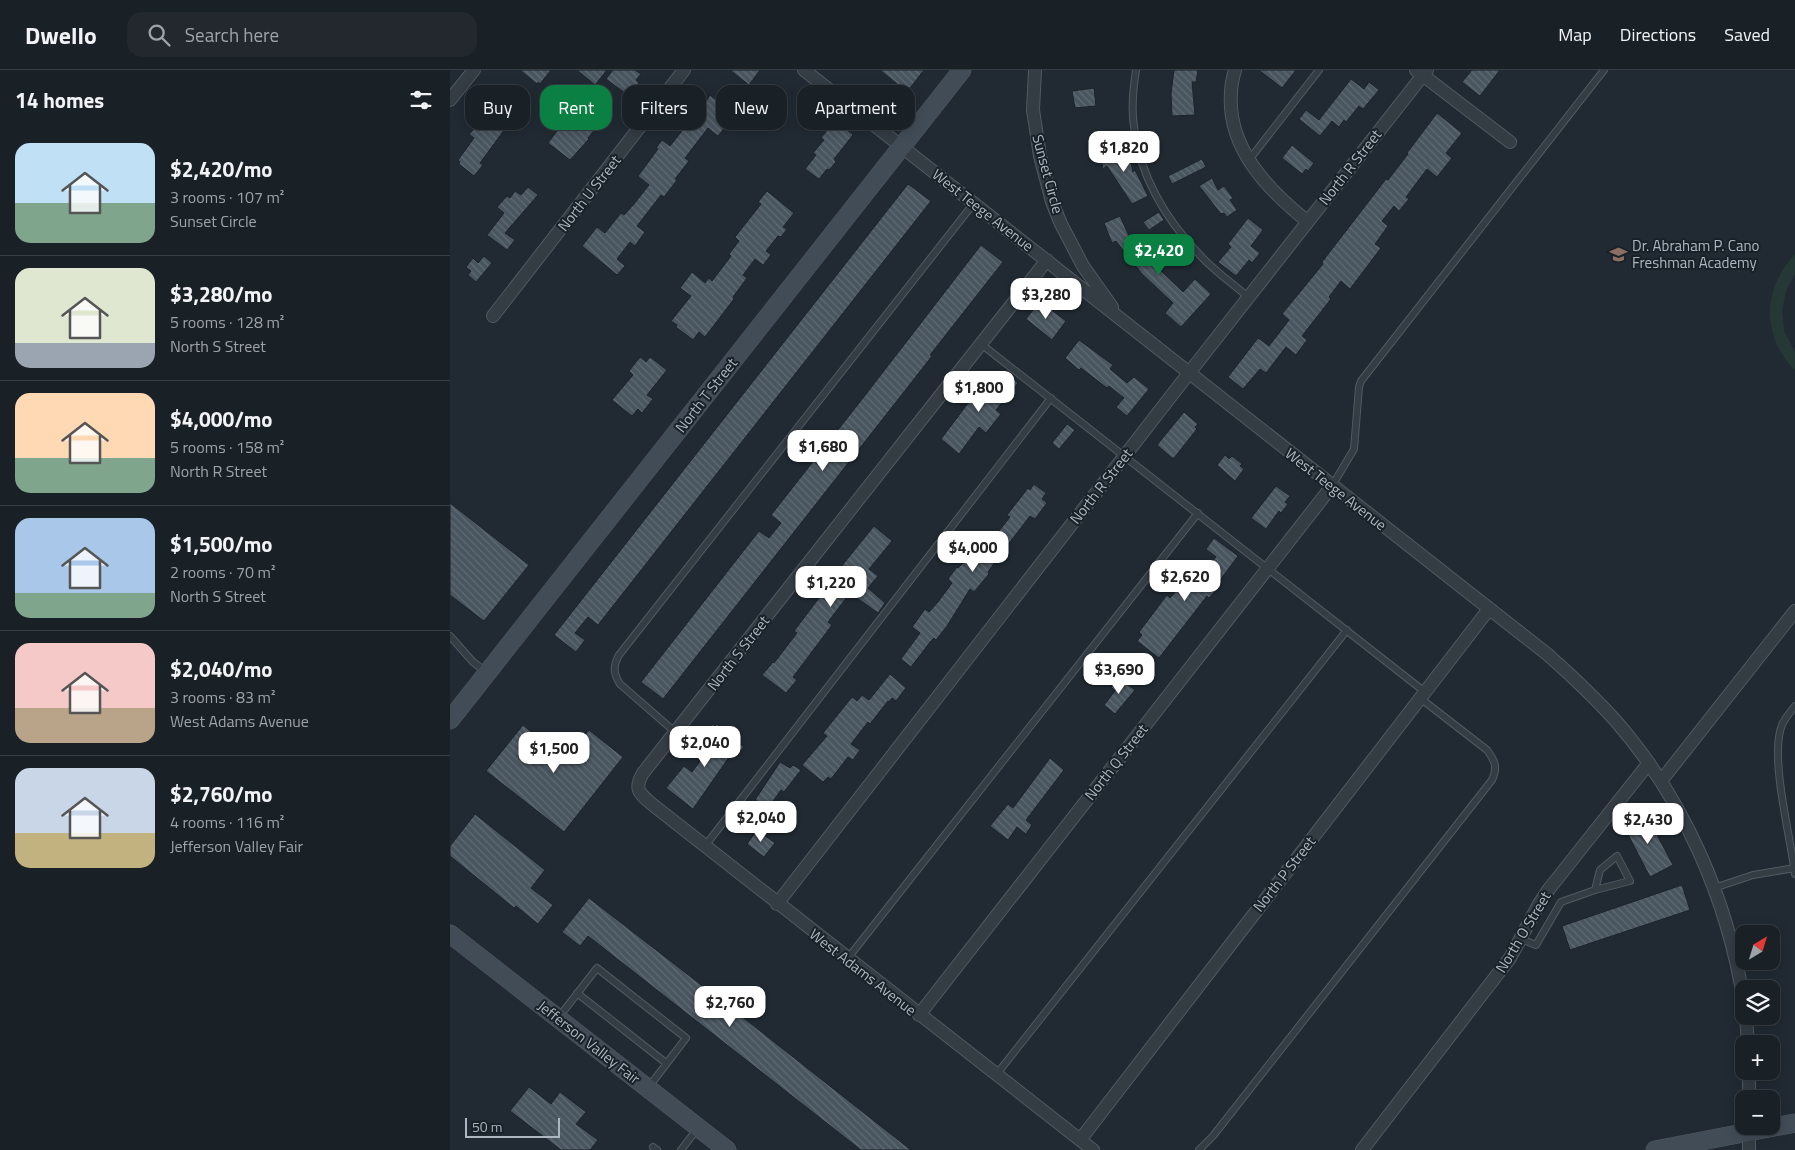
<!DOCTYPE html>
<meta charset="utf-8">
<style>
:root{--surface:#192026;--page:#22282e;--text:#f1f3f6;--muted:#9fa3a7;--line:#373e43;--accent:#0b8043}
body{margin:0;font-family:"Titillium Web",sans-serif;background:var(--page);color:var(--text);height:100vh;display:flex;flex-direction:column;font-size:19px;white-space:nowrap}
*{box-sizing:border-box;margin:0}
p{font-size:16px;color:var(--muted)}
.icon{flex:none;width:28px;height:28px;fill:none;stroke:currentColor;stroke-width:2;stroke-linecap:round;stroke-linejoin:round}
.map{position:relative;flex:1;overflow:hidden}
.side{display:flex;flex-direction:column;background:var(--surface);width:450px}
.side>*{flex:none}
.hud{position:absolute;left:15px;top:15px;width:475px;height:45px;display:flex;gap:10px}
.needle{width:32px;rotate:38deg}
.buttons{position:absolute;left:1285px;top:855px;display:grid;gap:10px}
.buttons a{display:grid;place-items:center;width:45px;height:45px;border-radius:10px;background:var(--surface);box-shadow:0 2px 12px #0003,0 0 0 1px var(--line);font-size:25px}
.scale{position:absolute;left:15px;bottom:12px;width:95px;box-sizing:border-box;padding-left:5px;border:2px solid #aeb7c1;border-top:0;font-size:14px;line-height:18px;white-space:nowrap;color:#aeb7c1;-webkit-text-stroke:4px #192128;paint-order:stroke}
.price{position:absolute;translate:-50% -42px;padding:0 11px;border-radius:10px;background:#fff;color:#222;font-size:16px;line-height:32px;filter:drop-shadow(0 1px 2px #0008)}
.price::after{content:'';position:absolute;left:50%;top:30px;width:15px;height:11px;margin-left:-8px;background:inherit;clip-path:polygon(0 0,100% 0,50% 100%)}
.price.current{background:var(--accent);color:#fff}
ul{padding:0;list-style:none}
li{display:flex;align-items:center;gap:15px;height:125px;padding:0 15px}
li+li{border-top:1px solid var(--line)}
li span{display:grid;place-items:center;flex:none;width:140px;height:100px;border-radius:15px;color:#555}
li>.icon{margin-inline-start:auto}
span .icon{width:60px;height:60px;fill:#fffc;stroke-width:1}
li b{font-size:21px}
h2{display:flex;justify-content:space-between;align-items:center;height:60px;padding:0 15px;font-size:21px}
.pill{padding:0 18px;border-radius:15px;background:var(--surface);box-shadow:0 2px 12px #0003,0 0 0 1px var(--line);font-size:18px;line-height:45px}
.pill.current{background:var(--accent);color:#fff}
header{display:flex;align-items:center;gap:30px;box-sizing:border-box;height:70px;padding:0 25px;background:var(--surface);border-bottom:1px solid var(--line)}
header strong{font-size:24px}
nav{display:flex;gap:28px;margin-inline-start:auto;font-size:18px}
.search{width:350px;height:45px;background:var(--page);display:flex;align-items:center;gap:12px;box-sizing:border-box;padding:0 18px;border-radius:15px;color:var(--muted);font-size:19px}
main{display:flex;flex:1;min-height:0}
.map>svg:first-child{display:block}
</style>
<header>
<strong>Dwello</strong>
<div class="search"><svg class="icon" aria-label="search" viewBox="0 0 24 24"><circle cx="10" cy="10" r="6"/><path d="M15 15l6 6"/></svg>Search here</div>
<nav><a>Map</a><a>Directions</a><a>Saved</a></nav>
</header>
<main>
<section class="side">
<h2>14 homes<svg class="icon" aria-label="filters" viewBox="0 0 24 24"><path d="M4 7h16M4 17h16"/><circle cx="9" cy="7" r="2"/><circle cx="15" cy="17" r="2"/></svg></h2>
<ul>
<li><span style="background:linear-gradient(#bfe0f5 60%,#7fa58c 0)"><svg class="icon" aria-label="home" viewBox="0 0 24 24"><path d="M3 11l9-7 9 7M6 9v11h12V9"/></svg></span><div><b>$2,420/mo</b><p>3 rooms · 107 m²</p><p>Sunset Circle</p></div></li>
<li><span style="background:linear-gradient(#dfe7d0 75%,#9aa5b1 0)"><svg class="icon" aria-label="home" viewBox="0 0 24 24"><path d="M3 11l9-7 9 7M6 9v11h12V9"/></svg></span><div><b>$3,280/mo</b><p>5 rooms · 128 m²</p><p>North S Street</p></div></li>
<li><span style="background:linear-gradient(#ffd9b3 65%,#7fa58c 0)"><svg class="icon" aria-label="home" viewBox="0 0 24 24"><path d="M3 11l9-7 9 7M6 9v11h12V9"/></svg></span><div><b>$4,000/mo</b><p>5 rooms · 158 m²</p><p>North R Street</p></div></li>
<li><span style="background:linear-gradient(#a9c7e8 75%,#7fa58c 0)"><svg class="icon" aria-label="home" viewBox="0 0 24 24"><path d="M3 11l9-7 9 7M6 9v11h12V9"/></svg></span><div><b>$1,500/mo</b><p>2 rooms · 70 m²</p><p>North S Street</p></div></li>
<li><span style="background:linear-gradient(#f6c9c9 65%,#b9a48a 0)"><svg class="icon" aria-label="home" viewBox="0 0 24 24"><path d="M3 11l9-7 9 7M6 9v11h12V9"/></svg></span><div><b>$2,040/mo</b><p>3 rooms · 83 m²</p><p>West Adams Avenue</p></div></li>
<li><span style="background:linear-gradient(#c9d6e8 65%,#c2b280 0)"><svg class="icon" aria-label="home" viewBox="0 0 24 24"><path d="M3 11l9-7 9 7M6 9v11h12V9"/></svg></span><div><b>$2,760/mo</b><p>4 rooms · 116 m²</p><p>Jefferson Valley Fair</p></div></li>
</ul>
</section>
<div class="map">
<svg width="1345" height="1080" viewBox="0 0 1345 1080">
<defs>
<pattern id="building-back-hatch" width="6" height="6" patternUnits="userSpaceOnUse" patternTransform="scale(1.25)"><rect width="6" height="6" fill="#49555f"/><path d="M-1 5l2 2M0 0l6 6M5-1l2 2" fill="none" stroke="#616b74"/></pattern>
</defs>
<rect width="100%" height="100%" fill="#212a33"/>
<path fill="#253836" d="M 1345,184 L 1345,204 L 1336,221 L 1332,241 L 1334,261 L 1345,282 L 1345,300 C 1319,276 1313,237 1329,207 C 1333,198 1339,191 1345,184 Z"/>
<path fill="url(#building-back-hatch)" stroke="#1b232a" d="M 70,0 L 101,0 L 90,14 L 88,12 L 87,14 Z
M 127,0 L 157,0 L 145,15 Z
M 163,0 L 185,0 L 191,4 L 186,10 L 189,13 L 183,21 L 179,18 L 175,23 L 156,9 Z
M 280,0 L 310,0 L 299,15 Z
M 430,0 L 474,0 L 457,22 Z
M 724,0 L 748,0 L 746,12 L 742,12 L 745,45 L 722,46 L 721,23 Z
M 809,0 L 846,0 L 832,18 Z
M 1022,0 L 1050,0 L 1030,26 L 1012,12 Z
M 901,9 L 914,19 L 919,12 L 929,20 L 913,39 L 909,36 L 896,52 L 894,50 L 889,57 L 882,51 L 870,66 L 849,49 L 856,40 L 869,50 Z
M 56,17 L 69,27 L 48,53 L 55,59 L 30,93 L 33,95 L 24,106 L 9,94 L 10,92 L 8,90 L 24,68 L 19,64 L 24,59 L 19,55 L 26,46 L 29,48 L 36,38 L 38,40 Z
M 644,18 L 646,36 L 625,38 L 622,21 Z
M 132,25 L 148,38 L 146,40 L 153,46 L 148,52 L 150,53 L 138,68 L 139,69 L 120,90 L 98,73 L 122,41 L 114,34 L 120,27 L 126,32 Z
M 260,25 L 285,45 L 268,66 L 258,58 L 235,88 L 239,91 L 225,109 L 227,110 L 214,127 L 211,125 L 187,156 L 195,162 L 185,176 L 180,172 L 167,189 L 175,196 L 167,205 L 132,176 L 147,157 L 155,163 L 171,143 L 174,145 L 184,134 L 199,115 L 188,106 L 208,79 L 206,78 L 212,70 L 220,76 L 249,39 L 247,37 L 254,28 L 257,30 Z
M 987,43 L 1012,63 L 996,83 L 1002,88 L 987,107 L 977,99 L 956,127 L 959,129 L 949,141 L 944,136 L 932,151 L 938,156 L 925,174 L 931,178 L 900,219 L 891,211 L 879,227 L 881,229 L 852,266 L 857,270 L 846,285 L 836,277 L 816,303 L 810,299 L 793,319 L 778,307 L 808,268 L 819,276 L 839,250 L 832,244 L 873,194 L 872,192 L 936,109 L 938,110 L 958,84 L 957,83 Z
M 385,50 L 403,65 L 384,89 L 386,92 L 379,100 L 377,99 L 369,109 L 355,99 L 366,85 L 363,83 L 374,70 L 371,68 Z
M 842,75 L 864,93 L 858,101 L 856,99 L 852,104 L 832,88 Z
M 677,76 L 683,102 L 685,100 L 698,126 L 682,134 L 657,96 L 653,99 L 649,82 Z
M 752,89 L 756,97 L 722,114 L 718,106 Z
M 762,108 L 768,120 L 774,116 L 783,128 L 780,130 L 787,140 L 777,147 L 774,143 L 771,144 L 749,116 Z
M 458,114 L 481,131 L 148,555 L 138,547 L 125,563 L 135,570 L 126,582 L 104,565 Z
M 78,117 L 88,125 L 55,163 L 65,170 L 57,180 L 37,165 L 54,143 L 47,137 L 57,126 L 60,128 L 65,121 L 71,125 Z
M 317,121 L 344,143 L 333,157 L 337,159 L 331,167 L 328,166 L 316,181 L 321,185 L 313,195 L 305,189 L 293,205 L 297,208 L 283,227 L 284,229 L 255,267 L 249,262 L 243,270 L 226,257 L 227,255 L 221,251 L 241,226 L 230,218 L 242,202 L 255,213 L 259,208 L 262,211 L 281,186 L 279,184 L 289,171 L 285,167 L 311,134 L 308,132 Z
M 709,142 L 714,150 L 699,160 L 693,152 Z
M 670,146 L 684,177 L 690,172 L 709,195 L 707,197 L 733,222 L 745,209 L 761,224 L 731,257 L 715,243 L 723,233 L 692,204 L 666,171 L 662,173 L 654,153 Z
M 798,148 L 813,160 L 801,176 L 810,183 L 802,193 L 799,190 L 786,206 L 768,192 L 781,177 L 778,174 Z
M 531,175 L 553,192 L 480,285 L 482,286 L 450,327 L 213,629 L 191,612 L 309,461 L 319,468 L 331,453 L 321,445 L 413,328 Z
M 34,186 L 42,193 L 26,212 L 18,205 L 21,201 L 16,197 L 23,188 L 28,193 Z
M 590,231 L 616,251 L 602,270 L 576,249 Z
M 629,270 L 663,295 L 660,299 L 677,313 L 684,307 L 699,319 L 677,346 L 666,337 L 674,328 L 659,316 L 657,318 L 631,298 L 629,300 L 615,288 Z
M 190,287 L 196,292 L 200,287 L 217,300 L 197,325 L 203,329 L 192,343 L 188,339 L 182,346 L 162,330 L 183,305 L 179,301 Z
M 553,301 L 568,313 L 546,340 L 551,344 L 536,363 L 529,357 L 509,384 L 491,369 L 525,324 L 529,328 L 545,307 L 547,309 Z
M 734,342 L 748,354 L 745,357 L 747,359 L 724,388 L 722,388 L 707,375 Z
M 617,354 L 625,360 L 609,379 L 602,373 Z
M 775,385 L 779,389 L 782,386 L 792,394 L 790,396 L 794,399 L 785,411 L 767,395 Z
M 584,414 L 596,423 L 592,429 L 597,433 L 585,449 L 580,446 L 550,485 L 538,502 L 539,504 L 524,522 L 520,519 L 497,556 L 486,570 L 484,568 L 481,571 L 461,597 L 451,589 L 470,563 L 462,557 L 475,539 L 479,542 L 488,532 L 502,513 L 498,509 L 507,497 L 508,498 L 519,487 L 539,461 L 545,466 L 560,447 L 557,445 L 578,418 L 580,420 Z
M 826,416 L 840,426 L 835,432 L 838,434 L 831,443 L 829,441 L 816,459 L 801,448 Z
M 0,433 L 79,495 L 34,551 L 0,525 Z
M 424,456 L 442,471 L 419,499 L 428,506 L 418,518 L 435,533 L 428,543 L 400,523 L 378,552 L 382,555 L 343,607 L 347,610 L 336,623 L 312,605 L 323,592 L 324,593 L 347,563 L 344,561 L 391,499 L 390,498 Z
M 764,468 L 788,486 L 765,517 L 767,519 L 759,528 L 757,526 L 709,588 L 687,571 L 692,565 L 689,562 L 717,525 L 720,528 L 736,510 L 742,514 L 751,502 L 753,503 L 766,487 L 756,479 Z
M 440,604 L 456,618 L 446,631 L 442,628 L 439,632 L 438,631 L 420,654 L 418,652 L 401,674 L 410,680 L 403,690 L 398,687 L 381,709 L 378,707 L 373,712 L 352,695 L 377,666 L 373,663 L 402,627 L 407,631 L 412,625 L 419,630 Z
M 668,607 L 685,620 L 665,644 L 654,635 L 665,621 L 661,617 Z
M 263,654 L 265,656 L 267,654 L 276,661 L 275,662 L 294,677 L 286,686 L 282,683 L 243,739 L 216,718 L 234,696 L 242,702 L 266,670 L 256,662 Z
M 73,655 L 116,690 L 139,660 L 173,687 L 114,762 L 36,701 Z
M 600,688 L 614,700 L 576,750 L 582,755 L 576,764 L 567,757 L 558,770 L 540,756 L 558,734 L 563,738 Z
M 330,692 L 340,698 L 343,695 L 351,700 L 334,722 L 331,720 L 318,738 L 305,730 Z
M 25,744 L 95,800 L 81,818 L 103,835 L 88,854 L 66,836 L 64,838 L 0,786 L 0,776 Z
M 1196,744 L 1223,795 L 1200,807 L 1173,755 Z
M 307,760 L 325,773 L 314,787 L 297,774 Z
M 1232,815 L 1240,840 L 1120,880 L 1112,856 Z
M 139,828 L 281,938 L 461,1080 L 411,1080 L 138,866 L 130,876 L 112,862 Z
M 79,1017 L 101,1034 L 110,1022 L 136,1042 L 126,1054 L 148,1070 L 140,1080 L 111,1080 L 60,1041 Z"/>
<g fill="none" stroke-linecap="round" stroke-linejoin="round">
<defs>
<path id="lane" d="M 686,0 C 683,19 681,38 684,57 C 689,104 716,150 749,184 C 763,200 782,213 798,227
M 799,90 L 869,0
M 531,274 L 975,622
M 882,416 L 904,379 L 909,317 L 911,311 L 1154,0
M 0,566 L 23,592 L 36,602
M 1345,636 C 1340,642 1335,648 1332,655 C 1319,686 1341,769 1345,804
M 225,662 L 170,614 C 163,603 163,596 169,585 L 524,133
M 255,776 L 601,328
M 1264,818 L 1303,805 L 1345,798
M 1071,869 L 1086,875 L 1111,832 L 1145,820 L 1180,811 L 1167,786 L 1150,800 L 1145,820
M 398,888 L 748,443
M 127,923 L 216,993
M 109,947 L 147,898 L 236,968 L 198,1018
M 546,1005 L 897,560
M 203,1077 L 207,1080
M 231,1080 L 248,1058
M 749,1080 L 763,1066 L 1042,710 C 1048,697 1045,691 1037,680 L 970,628"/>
<path id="street" d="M 354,0 L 1097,584 C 1121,605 1144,627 1165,650 C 1234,729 1278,830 1294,933
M 585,0 L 583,40 L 590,86 L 602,132 L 611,154 L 633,196 L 662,237
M 785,0 C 783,7 781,15 781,23 C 777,78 818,120 857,151
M 966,0 L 1060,72
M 0,30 L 24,0
M 597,190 L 193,703 C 183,720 190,724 203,735 L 643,1080
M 43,246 L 234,0
M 1211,711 L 1345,541
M 327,834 L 739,303 L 977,0
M 469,945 L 882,416
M 1296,946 L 1298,974
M 1299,1029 L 1299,1001
M 1299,1056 L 1299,1080
M 630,1070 L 1039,539
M 912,1080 L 1060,888 L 1089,834 L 1099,819 L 1199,693"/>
<path id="secondary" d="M 0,650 L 512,0
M 0,864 L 277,1080
M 1205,1080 L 1345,1053"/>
</defs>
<use href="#lane" stroke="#515a62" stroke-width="8"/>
<use href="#street" stroke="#515a62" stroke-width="14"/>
<use href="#secondary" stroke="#515a62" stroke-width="19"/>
<use href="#lane" stroke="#343c44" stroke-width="6"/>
<use href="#street" stroke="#343c44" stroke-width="12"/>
<use href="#secondary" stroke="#424c57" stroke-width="18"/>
</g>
<defs>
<symbol id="school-bare" viewBox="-9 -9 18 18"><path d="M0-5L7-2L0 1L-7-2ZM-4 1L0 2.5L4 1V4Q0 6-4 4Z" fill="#8d6e63" stroke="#192128" stroke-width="2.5" paint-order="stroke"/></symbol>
</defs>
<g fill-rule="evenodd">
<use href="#school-bare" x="1156" y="172" width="25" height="25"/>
</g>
<g text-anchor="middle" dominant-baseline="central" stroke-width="4" stroke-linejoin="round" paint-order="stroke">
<g font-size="15" fill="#aeb7c1" stroke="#192128">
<text transform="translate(900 97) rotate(-52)">North R Street</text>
<text transform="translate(598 104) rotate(75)">Sunset Circle</text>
<text transform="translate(139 123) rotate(-52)">North U Street</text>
<text transform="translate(533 140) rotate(38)">West Teege Avenue</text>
<text transform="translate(256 325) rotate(-52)">North T Street</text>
<text transform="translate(651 416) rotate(-52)">North R Street</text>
<text transform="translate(886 419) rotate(38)">West Teege Avenue</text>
<text transform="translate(288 583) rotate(-52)">North S Street</text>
<text transform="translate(666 692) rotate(-52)">North Q Street</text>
<text transform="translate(834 804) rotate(-52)">North P Street</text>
<text transform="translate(1073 862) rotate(-59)">North O Street</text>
<text transform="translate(413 902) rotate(38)">West Adams Avenue</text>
<text transform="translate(139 972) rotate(38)">Jefferson Valley Fair</text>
</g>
<g font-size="15" fill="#aeb7c1" stroke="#192128" text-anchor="start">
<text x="1182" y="175">Dr. Abraham P. Cano<tspan x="1182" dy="17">Freshman Academy</tspan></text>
</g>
</g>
</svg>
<div class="buttons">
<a><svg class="needle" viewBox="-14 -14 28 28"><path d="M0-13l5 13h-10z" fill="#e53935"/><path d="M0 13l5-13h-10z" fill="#9fa3a7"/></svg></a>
<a><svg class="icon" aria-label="layers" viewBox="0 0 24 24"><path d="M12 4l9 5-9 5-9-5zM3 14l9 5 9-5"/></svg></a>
<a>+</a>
<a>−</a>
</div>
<div class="scale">50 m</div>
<b class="price" style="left:674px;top:103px">$1,820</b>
<b class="price current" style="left:709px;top:206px">$2,420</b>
<b class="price" style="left:596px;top:250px">$3,280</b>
<b class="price" style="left:529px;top:343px">$1,800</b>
<b class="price" style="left:373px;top:402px">$1,680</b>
<b class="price" style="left:523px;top:503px">$4,000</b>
<b class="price" style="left:735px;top:532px">$2,620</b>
<b class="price" style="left:381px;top:538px">$1,220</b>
<b class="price" style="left:669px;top:625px">$3,690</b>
<b class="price" style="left:255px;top:698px">$2,040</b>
<b class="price" style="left:104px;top:704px">$1,500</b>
<b class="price" style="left:311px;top:773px">$2,040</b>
<b class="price" style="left:1198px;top:775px">$2,430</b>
<b class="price" style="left:280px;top:958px">$2,760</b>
<div class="hud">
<a class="pill">Buy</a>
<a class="pill current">Rent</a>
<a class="pill">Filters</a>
<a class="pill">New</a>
<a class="pill">Apartment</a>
</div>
</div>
</main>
